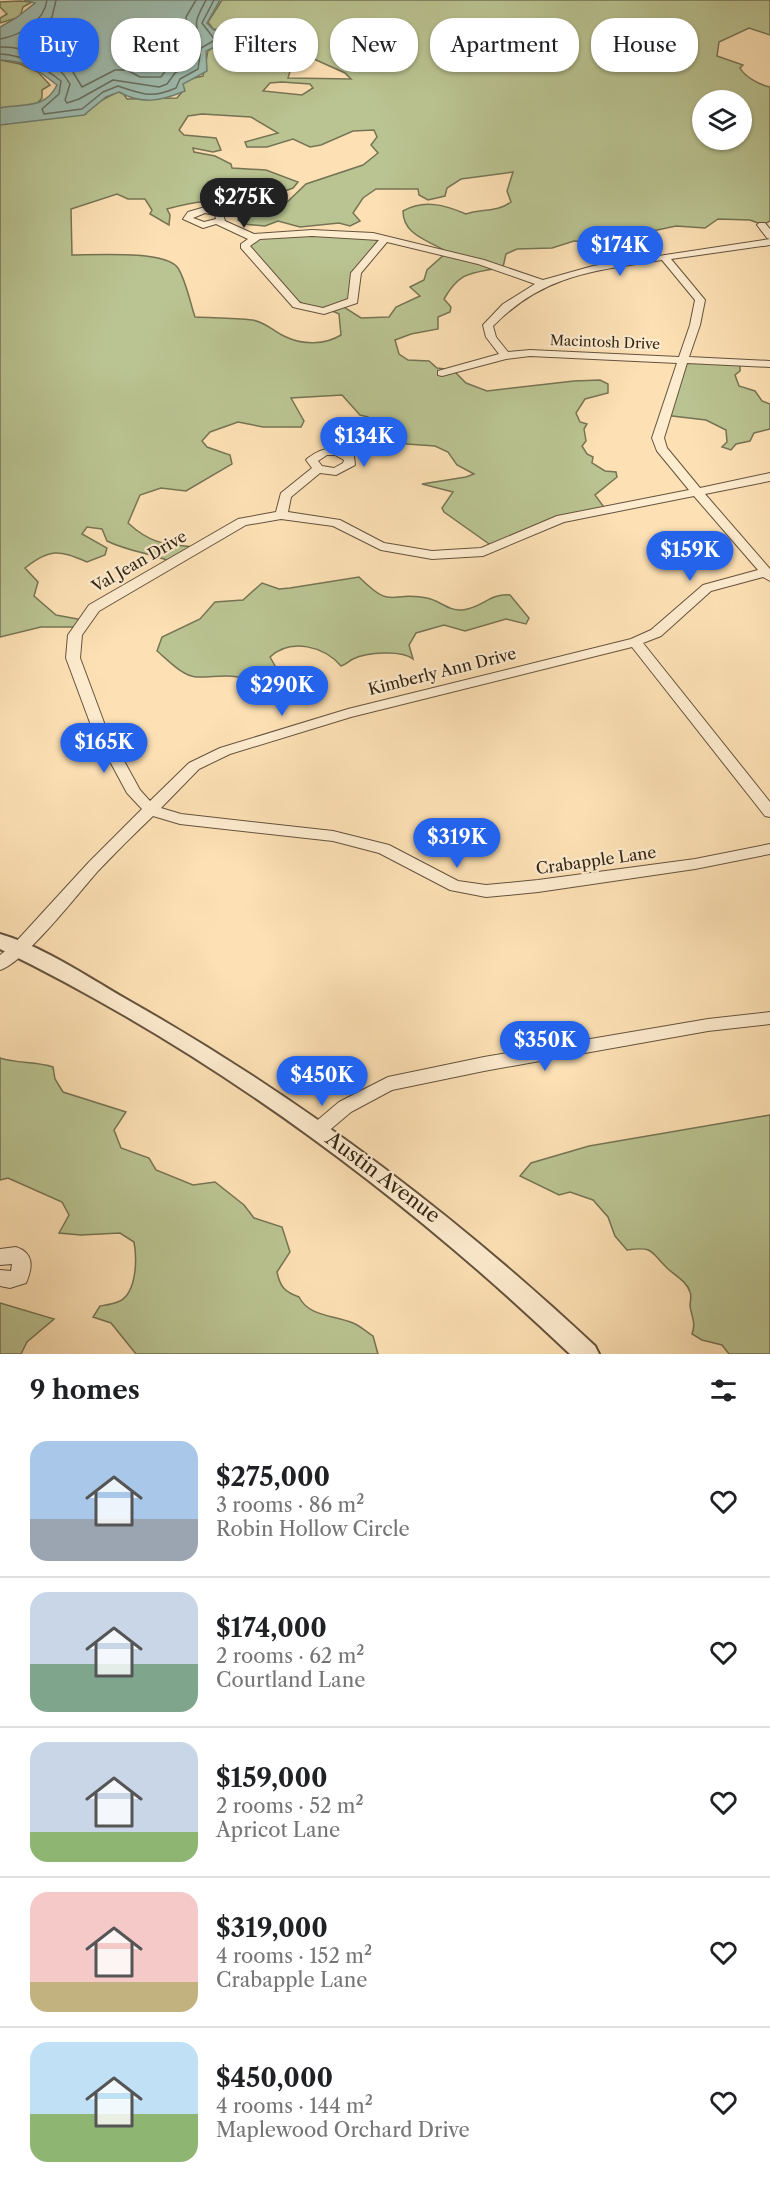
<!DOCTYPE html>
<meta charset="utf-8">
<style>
:root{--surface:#fff;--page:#f6f6f6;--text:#202124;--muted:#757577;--line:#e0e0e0;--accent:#2563eb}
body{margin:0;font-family:"Libre Caslon Text",serif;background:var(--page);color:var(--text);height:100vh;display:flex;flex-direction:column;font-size:22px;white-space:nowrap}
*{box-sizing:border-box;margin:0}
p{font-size:20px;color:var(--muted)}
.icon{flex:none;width:33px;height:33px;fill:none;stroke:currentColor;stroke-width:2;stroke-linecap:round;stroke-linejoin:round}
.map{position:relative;height:1354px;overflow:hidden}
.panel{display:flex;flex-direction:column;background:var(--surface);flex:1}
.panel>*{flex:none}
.guide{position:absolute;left:18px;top:18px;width:735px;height:54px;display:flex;gap:12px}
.buttons{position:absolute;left:692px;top:90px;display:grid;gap:12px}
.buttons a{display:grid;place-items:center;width:60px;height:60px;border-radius:50%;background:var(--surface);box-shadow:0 2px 4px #0004;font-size:30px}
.price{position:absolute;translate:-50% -51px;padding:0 14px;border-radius:21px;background:var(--accent);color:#fff;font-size:20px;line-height:39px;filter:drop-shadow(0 2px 3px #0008)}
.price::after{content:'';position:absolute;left:50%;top:36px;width:18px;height:14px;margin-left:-9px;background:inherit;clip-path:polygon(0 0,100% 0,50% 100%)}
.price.selected{background:#222;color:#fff}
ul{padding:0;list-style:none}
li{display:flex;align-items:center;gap:18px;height:150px;padding:0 30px}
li+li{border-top:2px solid var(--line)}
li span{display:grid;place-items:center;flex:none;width:168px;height:120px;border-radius:18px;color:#555}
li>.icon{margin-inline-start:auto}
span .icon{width:72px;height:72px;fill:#fffc;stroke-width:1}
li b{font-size:26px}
h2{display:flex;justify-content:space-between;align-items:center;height:72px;padding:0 30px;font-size:26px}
.chip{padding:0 21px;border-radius:24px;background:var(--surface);box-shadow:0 2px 4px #0004;font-size:21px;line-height:54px}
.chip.selected{background:var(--accent);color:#fff}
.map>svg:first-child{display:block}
</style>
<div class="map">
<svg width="770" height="1354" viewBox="0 0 770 1354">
<rect width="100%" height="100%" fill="#fde1b5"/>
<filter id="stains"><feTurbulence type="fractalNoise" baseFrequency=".00333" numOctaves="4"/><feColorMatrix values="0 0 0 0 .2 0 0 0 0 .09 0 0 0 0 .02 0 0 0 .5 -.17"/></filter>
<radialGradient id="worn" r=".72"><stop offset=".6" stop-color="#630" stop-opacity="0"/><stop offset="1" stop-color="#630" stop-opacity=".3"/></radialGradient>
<path fill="#bac492" stroke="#767454" stroke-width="1.5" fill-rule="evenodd" d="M 222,0 L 770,0 L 770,35 L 749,28 L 719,42 L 717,56 L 743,65 L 740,68 C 745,77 760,85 770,87 L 770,221 L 763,225 L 750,220 L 718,219 L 705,228 L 676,226 L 643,233 L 622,232 L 601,243 L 574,241 L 552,248 L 517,249 L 506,254 L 503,267 C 471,274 461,270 444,299 L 451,307 L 450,312 L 438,317 L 438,329 L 411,334 L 395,340 L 399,354 L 408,360 L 429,361 L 437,368 L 453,370 L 466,383 L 487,391 L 574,381 L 600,380 L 608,384 L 608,393 L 585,399 L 576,413 L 580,422 L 587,424 L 584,429 L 586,441 L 582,446 L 587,454 L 593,457 L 592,463 L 605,471 L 616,472 L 617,477 L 595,495 L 606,510 L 549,524 L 492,546 L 444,512 L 442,508 L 453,492 L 422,484 L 466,477 L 474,474 L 457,465 L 448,452 L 435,446 L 407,444 L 368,417 L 360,415 L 342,395 L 291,398 L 304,421 L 301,427 L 263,427 L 238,422 L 210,432 L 202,441 L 207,447 L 230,455 L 232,464 L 186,491 L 161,488 L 140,495 L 128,523 C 151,544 164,544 194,547 L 169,561 C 149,553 127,551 107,541 L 102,529 L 87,527 L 82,534 L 107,548 L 105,555 L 87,562 C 59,550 50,548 25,568 L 38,582 L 34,596 L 56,615 L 83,620 L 77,627 L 41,627 L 0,637 L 0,123 L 86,114 L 87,106 L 95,104 L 117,92 L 123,93 L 127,99 L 177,98 L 182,92 L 180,81 L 203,76 L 208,51 L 226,39 L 229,31 L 213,29 L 208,22 ZM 305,55 L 345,73 L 351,79 L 288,78 L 292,65 ZM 282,82 L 310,84 L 313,88 L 302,95 L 263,91 L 270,83 ZM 702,100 L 741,100 L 741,140 L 702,140 ZM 202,114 L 251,117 L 278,133 L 245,142 L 247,147 L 267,147 L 293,139 L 310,147 L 321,145 L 353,131 L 374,130 L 377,137 L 371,145 L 378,153 L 363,165 L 306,184 L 279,210 L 277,194 L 293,188 L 298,182 L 266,170 L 232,168 L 231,164 L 215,156 L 194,152 L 193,148 L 213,152 L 221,150 L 216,138 L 184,135 L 179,130 L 188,116 ZM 513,172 L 507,191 L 511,202 C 498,212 481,209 466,214 C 445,205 424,199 403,211 C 403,235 428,240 447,252 L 427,270 L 424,280 L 410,287 L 420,296 L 396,307 L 389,317 L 361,318 L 342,306 L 357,293 L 356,274 L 386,241 C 349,234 291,228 254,239 L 248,250 C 265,268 282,293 303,304 C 314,310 327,307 339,314 L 341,335 C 325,345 303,345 286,337 C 274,332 266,322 252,320 C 234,318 214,318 195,317 C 190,302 186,281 178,268 C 165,250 93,255 72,255 L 71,209 L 117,194 L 128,199 L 145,199 L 152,210 L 150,214 L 169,225 L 170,215 L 167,209 C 189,203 221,194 240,214 L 238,220 L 244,224 L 265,226 L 278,221 L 300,227 L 339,223 L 350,226 L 360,221 L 353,213 L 363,198 L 376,189 L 418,189 L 419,195 L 428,200 L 445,196 L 447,188 L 461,179 Z
M 20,1 L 32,2 L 23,7 L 20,17 L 0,23 L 0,18 L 7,14 L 0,7 L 0,2 Z
M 0,60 L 20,64 L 38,72 L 50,85 L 42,90 L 42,98 L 36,105 L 0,109 Z
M 682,359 L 740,363 L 740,371 L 735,375 L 739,386 L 755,391 L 762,401 L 770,404 L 770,429 L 754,433 L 750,441 L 736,444 L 731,450 L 722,447 L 727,442 L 726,430 L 706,420 L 664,415 Z
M 359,577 C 394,612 389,590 427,598 C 439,600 448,611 462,610 C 482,608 490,593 510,595 L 529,618 L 526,624 L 506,619 L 465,631 L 444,625 L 416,633 L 409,645 L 413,659 C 402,650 367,652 353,659 C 349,661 347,664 341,666 C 325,647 291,637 270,657 L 282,678 L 258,687 C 240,670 217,678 196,677 C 182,676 167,659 157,651 L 162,637 L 200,619 L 215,602 L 243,600 L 262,583 L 279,589 L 290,588 Z
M 0,1058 C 18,1064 35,1061 53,1067 L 55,1079 L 63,1092 L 126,1112 L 114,1130 L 121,1148 L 149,1158 L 156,1170 L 193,1185 L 215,1182 L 244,1205 L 254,1218 L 282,1227 L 290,1252 L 277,1272 C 280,1287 285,1292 299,1297 C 309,1317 334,1315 353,1323 C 360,1326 367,1332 373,1336 L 378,1354 L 136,1354 L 111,1323 L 93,1317 L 100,1306 C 106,1305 114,1304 120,1301 C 137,1292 137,1258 134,1242 L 120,1233 L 81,1235 L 59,1233 L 69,1215 L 62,1202 L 8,1178 L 0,1180 Z
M 770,1115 L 770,1354 L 729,1354 L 722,1345 L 702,1340 L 692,1334 C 696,1323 692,1318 690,1306 C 690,1302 692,1296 690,1292 C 687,1281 674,1275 667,1268 C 650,1252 655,1246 627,1250 L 615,1236 L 608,1217 L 593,1200 L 570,1192 L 559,1195 L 520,1176 L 531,1163 L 589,1146 Z
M 0,1303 L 54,1319 L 27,1342 L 21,1354 L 0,1354 Z"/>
<path fill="#9fbdb0" stroke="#738072" stroke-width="1.5" d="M 24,0 L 220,0 L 207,23 L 214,30 L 231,30 L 217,46 L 206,51 L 207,71 L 183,84 L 185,91 C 161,101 142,105 119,92 L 106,97 L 84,115 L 0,125 L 0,108 C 23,103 45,110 57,85 C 37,69 26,61 0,60 L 0,27 L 16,18 L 35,3 Z"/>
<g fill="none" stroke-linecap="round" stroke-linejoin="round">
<path stroke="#687062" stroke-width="1.5" d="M 56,0 L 52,17 L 28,40 L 70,67 L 82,87 L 115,70 L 127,70 L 140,77 L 161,77 L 169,66 L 183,57 L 189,37 L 186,17 L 196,0
M 0,39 C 21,35 44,22 47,0
M 0,47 C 26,46 57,60 70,84 L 65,100 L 67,103 L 79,99 L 113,80 L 159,87 L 167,84 L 175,73 L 191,63 L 194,47 L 200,37 C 192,22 199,14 206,0
M 0,54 C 24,55 42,66 61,81 L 59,94 L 42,109 L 44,114 L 82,109 L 103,92 L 118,86 C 143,94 150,99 176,88 L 180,79 L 198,69 L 201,48 L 215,40 L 202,23 L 214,0"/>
<defs>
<path id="minor" d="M 205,207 L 222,211 L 225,221 L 254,234 L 312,230 L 373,233 L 484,260 L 543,280 L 593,266 L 770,239 L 770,245 L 671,259 L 705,300 L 700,325 L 689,357 L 770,361 L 770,367 L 687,363 L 664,438 L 667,448 L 700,488 L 770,473 L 770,481 L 705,494 L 770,569 L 770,581 L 763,577 L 711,591 L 661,636 L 643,643 L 770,802 L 770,817 L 765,816 L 632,647 L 351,717 L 230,754 L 199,769 L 161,808 L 181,814 L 333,831 L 389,845 L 458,881 L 486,885 L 538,880 L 695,859 L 770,844 L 770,854 L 695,869 L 538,892 L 486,897 L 450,890 L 379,853 L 333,841 L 180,824 L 153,816 C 134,834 115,853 97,872 C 78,894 24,963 0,970 L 0,955 L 12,946 L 89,862 L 142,809 L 127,793 L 92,728 L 66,658 L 68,635 L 89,605 L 238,519 L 276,512 L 281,493 L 312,468 L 306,460 L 308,458 C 326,445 334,447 354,456 L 355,465 L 336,475 L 320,473 L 291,497 L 288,512 L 340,520 L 384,543 L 432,551 L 481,548 L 557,516 L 689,490 L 657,451 L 652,438 L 677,363 L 530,356 L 506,359 L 442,376 L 438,375 L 438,371 L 499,354 L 486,337 L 483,325 L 503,304 L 535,284 L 478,264 L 387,242 L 361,273 L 357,303 L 324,314 L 297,308 L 293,307 L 241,248 L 241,244 L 248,239 L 216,224 L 203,228 L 183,219 L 188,212 ZM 205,213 L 215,215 L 216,219 L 204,222 L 193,218 ZM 312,236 L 379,240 L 351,273 L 348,299 L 323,308 L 300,303 L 250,246 L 260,239 ZM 662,260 L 695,300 L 690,325 L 679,357 L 530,350 L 508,352 L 496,337 L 493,326 C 544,274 594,271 662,260 ZM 327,455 L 335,455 L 344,460 L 343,463 L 334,468 L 322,466 L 318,461 ZM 694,496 L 758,570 L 703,585 L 651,630 L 631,639 L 348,709 L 220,748 L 189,763 L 150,801 L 140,790 L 106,728 L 80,658 L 82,635 L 99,611 L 246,525 L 281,519 L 333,526 L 381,550 L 432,559 L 483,556 L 564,522 Z
M 759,223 L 765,223 L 770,229 L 770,239 L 767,238 L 757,225 Z
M 770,1012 L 770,1024 L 708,1031 L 484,1071 L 392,1090 L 351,1112 L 325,1134 L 319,1136 L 313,1134 L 310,1129 L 313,1124 L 339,1102 L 388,1077 L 484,1057 L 708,1019 Z
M 16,1247 C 34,1253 33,1267 26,1283 L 10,1288 L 0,1286 L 0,1270 L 11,1271 L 12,1264 L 0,1265 L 0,1249 Z"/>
<path id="tertiary" d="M 0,934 C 45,947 92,980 133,1003 C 302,1099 454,1214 595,1346 L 599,1354 L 570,1354 C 401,1193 211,1052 0,949 Z"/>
</defs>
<use href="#minor" stroke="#65533d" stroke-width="2"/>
<use href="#tertiary" stroke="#65533d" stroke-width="4"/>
<use href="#minor" fill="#feeccf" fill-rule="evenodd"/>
<use href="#tertiary" fill="#feeccf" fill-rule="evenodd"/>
</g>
<g text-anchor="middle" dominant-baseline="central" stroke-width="4.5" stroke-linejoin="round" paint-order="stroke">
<g font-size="14" fill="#322415" stroke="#feeccf">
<text transform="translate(605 342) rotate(2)">Macintosh Drive</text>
</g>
<g font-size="16" fill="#322415" stroke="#feeccf">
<text transform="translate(139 561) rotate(-30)">Val Jean Drive</text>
<text transform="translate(442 671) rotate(-14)">Kimberly Ann Drive</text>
<text transform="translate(596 860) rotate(-8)">Crabapple Lane</text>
</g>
<g font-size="20" fill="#322415" stroke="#feeccf">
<text transform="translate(383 1177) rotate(37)">Austin Avenue</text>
</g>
</g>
<rect width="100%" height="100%" filter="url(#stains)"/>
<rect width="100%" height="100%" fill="url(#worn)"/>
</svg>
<div class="buttons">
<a><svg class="icon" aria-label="layers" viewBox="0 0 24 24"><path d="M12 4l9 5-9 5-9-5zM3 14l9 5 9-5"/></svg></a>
</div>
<b class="price selected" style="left:244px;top:229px">$275K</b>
<b class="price" style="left:620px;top:277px">$174K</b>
<b class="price" style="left:364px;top:468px">$134K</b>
<b class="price" style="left:690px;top:582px">$159K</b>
<b class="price" style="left:282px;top:717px">$290K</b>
<b class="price" style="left:104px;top:774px">$165K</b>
<b class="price" style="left:457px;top:869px">$319K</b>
<b class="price" style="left:545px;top:1072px">$350K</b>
<b class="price" style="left:322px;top:1107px">$450K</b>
<div class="guide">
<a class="chip selected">Buy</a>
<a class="chip">Rent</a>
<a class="chip">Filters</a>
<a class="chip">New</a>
<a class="chip">Apartment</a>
<a class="chip">House</a>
</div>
</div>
<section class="panel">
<h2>9 homes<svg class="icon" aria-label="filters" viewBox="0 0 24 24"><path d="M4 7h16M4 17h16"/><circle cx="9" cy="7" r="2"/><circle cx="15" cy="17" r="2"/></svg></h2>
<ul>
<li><span style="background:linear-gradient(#a9c7e8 65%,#9aa5b1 0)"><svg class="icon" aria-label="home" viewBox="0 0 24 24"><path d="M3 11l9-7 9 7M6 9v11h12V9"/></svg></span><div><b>$275,000</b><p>3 rooms · 86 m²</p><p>Robin Hollow Circle</p></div><svg class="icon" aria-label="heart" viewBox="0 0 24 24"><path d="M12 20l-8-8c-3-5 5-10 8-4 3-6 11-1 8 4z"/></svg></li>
<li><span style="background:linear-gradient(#c9d6e8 60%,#7fa58c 0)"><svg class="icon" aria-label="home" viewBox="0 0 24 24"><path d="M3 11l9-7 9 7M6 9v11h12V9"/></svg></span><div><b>$174,000</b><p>2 rooms · 62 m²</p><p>Courtland Lane</p></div><svg class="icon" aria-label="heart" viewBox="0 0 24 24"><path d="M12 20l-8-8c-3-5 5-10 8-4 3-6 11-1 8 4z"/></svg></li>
<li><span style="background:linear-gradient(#c9d6e8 75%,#8fb573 0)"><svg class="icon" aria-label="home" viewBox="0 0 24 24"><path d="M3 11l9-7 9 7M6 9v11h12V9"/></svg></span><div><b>$159,000</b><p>2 rooms · 52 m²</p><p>Apricot Lane</p></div><svg class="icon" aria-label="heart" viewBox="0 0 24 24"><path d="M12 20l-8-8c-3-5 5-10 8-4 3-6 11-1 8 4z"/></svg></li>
<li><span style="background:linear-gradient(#f6c9c9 75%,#c2b280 0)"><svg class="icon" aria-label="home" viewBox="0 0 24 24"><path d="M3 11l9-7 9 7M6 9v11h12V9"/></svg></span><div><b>$319,000</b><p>4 rooms · 152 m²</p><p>Crabapple Lane</p></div><svg class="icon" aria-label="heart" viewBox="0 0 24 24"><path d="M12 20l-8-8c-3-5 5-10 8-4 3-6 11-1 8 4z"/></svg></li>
<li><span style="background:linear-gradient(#bfe0f5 60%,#8fb573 0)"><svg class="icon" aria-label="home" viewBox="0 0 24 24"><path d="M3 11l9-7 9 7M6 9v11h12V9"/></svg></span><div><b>$450,000</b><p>4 rooms · 144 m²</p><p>Maplewood Orchard Drive</p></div><svg class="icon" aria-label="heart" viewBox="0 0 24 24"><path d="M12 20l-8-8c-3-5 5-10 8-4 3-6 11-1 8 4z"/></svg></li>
</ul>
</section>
